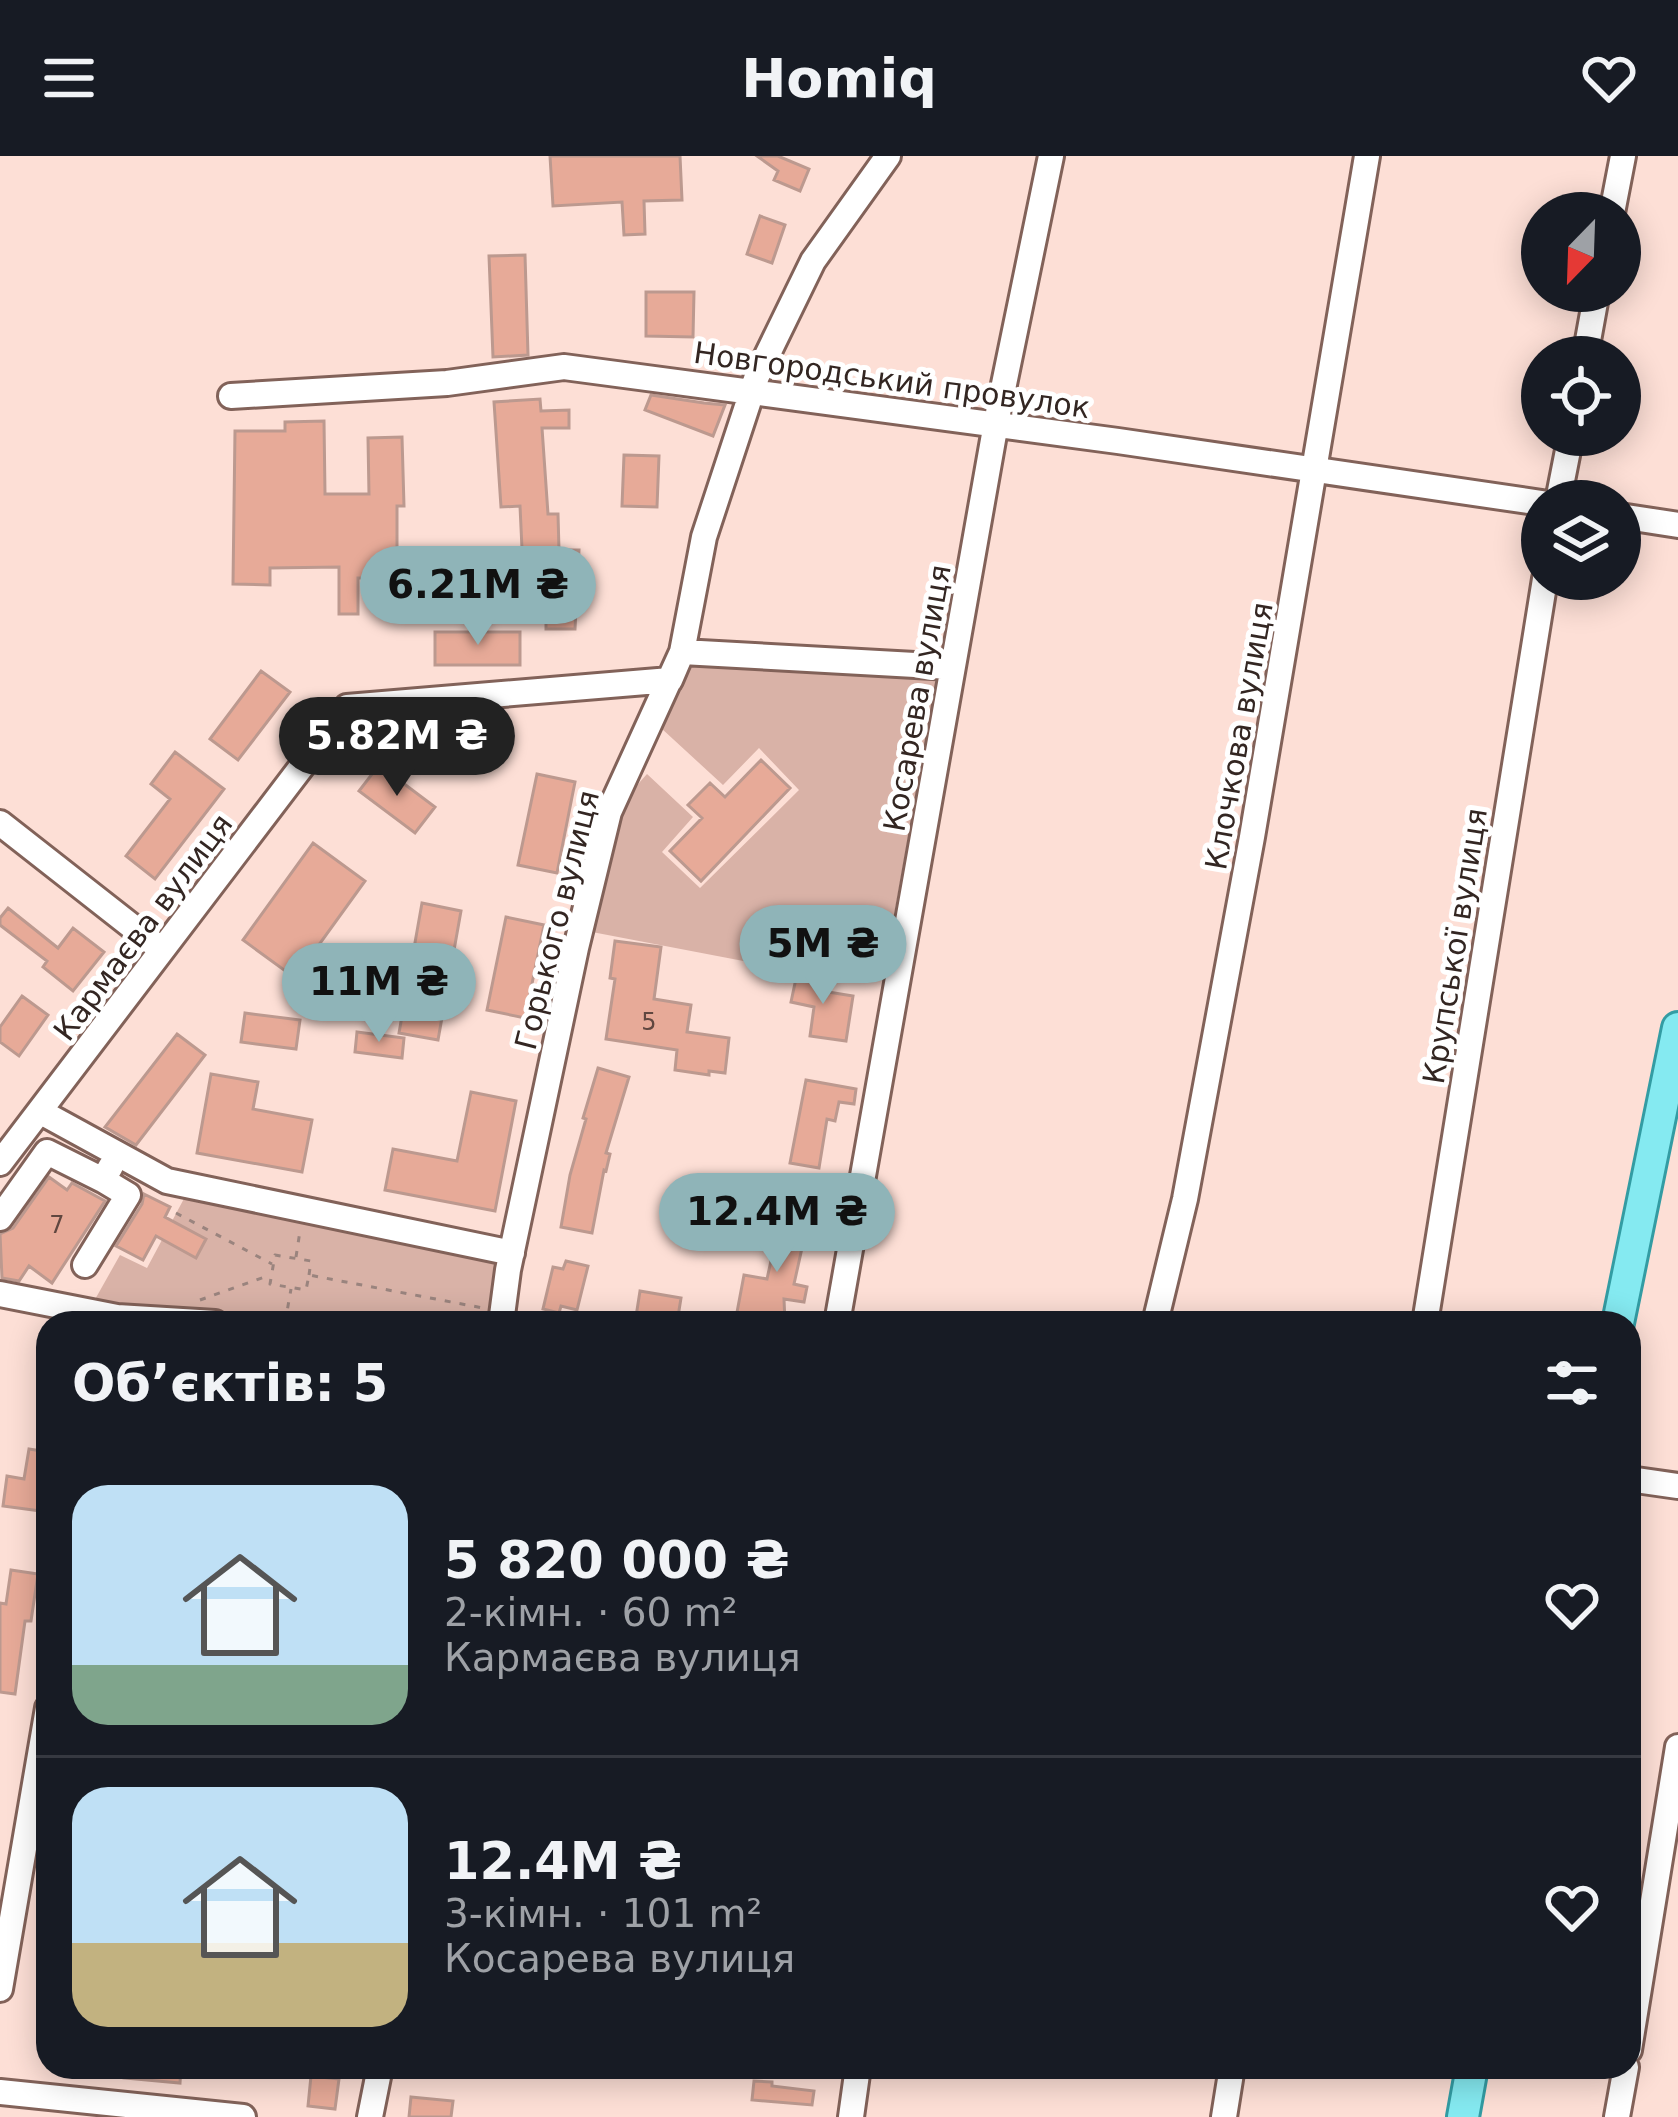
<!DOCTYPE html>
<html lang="uk">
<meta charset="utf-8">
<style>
:root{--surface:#171b24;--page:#20242c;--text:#f1f3f6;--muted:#9ea1a6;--line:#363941;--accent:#8fb4b8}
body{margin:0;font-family:"DejaVu Sans",sans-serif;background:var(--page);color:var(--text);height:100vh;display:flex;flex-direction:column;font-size:45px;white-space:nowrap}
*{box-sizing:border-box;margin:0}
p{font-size:39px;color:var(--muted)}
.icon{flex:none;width:66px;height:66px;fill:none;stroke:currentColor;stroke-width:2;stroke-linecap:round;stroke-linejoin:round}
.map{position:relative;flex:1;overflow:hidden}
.drawer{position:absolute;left:36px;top:1155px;width:1605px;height:768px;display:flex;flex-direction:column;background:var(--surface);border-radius:36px;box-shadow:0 6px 30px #0003}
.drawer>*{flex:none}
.needle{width:78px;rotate:203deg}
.tools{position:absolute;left:1521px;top:36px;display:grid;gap:24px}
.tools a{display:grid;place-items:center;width:120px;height:120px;border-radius:50%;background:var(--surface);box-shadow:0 6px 30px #0003;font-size:60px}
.price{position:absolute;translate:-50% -102px;padding:0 27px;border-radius:42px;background:var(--accent);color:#111;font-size:39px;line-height:78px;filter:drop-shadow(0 3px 6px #0008)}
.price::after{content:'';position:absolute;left:50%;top:72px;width:36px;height:27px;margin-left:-18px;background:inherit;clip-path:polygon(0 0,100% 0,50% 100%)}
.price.active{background:#222;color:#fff}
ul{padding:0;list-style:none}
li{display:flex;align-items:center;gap:36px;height:300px;padding:0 36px}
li+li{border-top:3px solid var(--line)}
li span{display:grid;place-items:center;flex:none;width:336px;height:240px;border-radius:36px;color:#555}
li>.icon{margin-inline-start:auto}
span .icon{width:144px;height:144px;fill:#fffc;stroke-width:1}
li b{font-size:51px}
h2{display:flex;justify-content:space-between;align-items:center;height:144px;padding:0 36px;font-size:51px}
header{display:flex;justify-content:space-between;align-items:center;height:156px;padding:0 36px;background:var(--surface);font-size:54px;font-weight:700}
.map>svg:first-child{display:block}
</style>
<header><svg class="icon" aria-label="menu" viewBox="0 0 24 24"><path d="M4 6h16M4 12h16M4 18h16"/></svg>Homiq<svg class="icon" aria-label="heart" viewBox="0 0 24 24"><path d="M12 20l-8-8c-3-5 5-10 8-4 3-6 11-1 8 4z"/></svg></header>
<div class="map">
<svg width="1678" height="1961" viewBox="0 0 1678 1961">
<rect width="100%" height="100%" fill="#fddfd6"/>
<path fill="#d9b2a7" d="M 694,506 L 937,521 L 889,787 L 769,763 L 759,808 L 592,776 C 603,724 608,657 647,618 L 693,661 L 662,696 L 700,732 L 799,634 L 759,592 L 723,629 L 661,572 Z
M 187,1037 L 498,1102 L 486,1167 L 421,1167 L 140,1155 L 93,1147 L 120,1099 L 147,1112 Z"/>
<path fill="#e7aa98" stroke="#bc998f" stroke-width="3" d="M 550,0 L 680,0 L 682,44 L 644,45 L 645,78 L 624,79 L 622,46 L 553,50 Z
M 757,0 L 778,0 L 809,13 L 800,35 L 774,24 L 778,15 Z
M 760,60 L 785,69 L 772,107 L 747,98 Z
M 525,99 L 528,199 L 493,201 L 489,100 Z
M 646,136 L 694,136 L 693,181 L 646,180 Z
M 651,239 L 704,247 L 725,249 L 713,280 L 645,254 Z
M 540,243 L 541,255 L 569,254 L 569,272 L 542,272 L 548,358 L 558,358 L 559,394 L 579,394 L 575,473 L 546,473 L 546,414 L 523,414 L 520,350 L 501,351 L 494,246 Z
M 324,265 L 325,338 L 369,338 L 368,282 L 402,281 L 404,350 L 397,350 L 397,422 L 358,422 L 358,458 L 339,458 L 339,411 L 270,412 L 270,429 L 233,428 L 235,275 L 285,275 L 285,266 Z
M 624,299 L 659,300 L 657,351 L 622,350 Z
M 435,476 L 520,476 L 520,509 L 435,509 Z
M 261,515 L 290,536 L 238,604 L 210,583 Z
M 175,596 L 224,633 L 155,723 L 126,700 L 170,643 L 151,628 Z
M 761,604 L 790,632 L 701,725 L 670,695 L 702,662 L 688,649 L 710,627 L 725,641 Z
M 379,609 L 435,651 L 415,677 L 359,635 Z
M 537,618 L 575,626 L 557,717 L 518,709 Z
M 313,687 L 365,725 L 295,822 L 243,784 Z
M 422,747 L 461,755 L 438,884 L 399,877 Z
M 8,752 L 58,792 L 73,772 L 104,796 L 73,835 L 43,811 L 47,805 L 0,769 L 0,762 Z
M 506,761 L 544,769 L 525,862 L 487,854 Z
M 615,785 L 661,791 L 654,843 L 691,849 L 687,876 L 729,882 L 725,917 L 709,915 L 709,919 L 675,914 L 677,894 L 606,883 L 615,823 L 610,822 Z
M 798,813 L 819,817 L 816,834 L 853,840 L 846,885 L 810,880 L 814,851 L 791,846 Z
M 22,840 L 48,859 L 19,900 L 0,886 L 0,871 Z
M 245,857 L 300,864 L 296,893 L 241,886 Z
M 357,876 L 404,882 L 402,902 L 355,896 Z
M 177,878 L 205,899 L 136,989 L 105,971 Z
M 598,912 L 629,921 L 606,997 L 610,998 L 606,1015 L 604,1014 L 592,1077 L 561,1071 L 570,1019 L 586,963 L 583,962 Z
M 211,918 L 258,926 L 253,953 L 312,964 L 302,1016 L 197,997 Z
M 806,924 L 856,933 L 854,948 L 839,946 L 835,965 L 827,963 L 819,1012 L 790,1007 Z
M 471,936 L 516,945 L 495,1055 L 385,1034 L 393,993 L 457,1005 Z
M 49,1021 L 67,1034 L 72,1027 L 105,1045 L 52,1127 L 29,1110 L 19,1125 L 2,1122 L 0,1078 L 13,1072 Z
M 144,1038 L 170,1051 L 165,1061 L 206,1083 L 196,1102 L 156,1080 L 143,1104 L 116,1090 L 142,1048 Z
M 783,1050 L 810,1056 L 794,1128 L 807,1131 L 804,1146 L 784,1143 L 785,1167 L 735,1167 L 744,1119 L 767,1123 Z
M 566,1105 L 588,1110 L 577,1154 L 561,1150 L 559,1157 L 543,1153 L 553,1111 L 563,1113 Z
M 640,1135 L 681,1142 L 677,1167 L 635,1167 Z
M 29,1293 L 48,1296 L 48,1356 L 3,1350 L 7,1320 L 24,1323 Z
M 11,1414 L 38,1418 L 31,1465 L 25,1465 L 15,1538 L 0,1536 L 0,1447 L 6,1448 Z
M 125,1911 L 181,1911 L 180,1927 L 124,1922 Z
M 311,1920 L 339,1923 L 335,1953 L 308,1950 Z
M 754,1925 L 772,1926 L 772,1930 L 814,1935 L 812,1949 L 752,1944 Z
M 411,1941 L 453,1945 L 451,1961 L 409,1961 Z"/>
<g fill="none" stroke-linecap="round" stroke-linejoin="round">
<defs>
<path id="minor" d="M 1612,57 L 1623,0
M 1585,201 L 1597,135
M 231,240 L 447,227 L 564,211 L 1118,285 L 1542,347
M 1558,345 L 1571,279
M 1620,360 L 1678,369
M 0,667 L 162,794
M 41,956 L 167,1025 L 512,1097
M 0,1007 L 347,551 L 670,524 L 682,496 L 951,511
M 0,1062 L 47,996 L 103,1024
M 85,1109 L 128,1039 L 103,1024 L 111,1010
M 0,1138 L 117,1161 L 215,1167
M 501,1167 L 508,1114 L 576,792 L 609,656 L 682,496 L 704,381 L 757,220 L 813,105 L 888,0
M 837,1167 L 996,267 L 1051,0
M 1155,1167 L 1185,1043 L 1252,681 L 1367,0
M 1425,1167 L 1545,423
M 1629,1323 L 1678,1330
M 0,1833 L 48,1552
M 1629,1894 L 1678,1591
M 0,1936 L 243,1961
M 370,1961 L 380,1911
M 851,1961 L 858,1911
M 1224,1961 L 1232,1911
M 1617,1961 L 1626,1911"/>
<path id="major" d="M 1618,1167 L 1678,872
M 1463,1961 L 1472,1911"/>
</defs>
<use href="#minor" stroke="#826259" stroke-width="30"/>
<use href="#major" stroke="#339ca3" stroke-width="36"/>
<path stroke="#9a847e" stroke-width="3" stroke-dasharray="6 9" stroke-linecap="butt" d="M 176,1057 L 272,1108
M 296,1101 L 300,1075
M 309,1119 L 311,1105 L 275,1099 L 270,1128 L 306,1134 L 309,1119 L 483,1152
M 200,1144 L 270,1119
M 285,1167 L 291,1133"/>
<use href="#minor" stroke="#fff" stroke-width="24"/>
<use href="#major" stroke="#85eaf1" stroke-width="30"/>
</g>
<g text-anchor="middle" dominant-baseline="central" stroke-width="10" stroke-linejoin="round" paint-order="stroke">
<g font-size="24" fill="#604740">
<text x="649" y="866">5</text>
<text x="57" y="1069">7</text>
</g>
<g font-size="30" fill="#332622" stroke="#fff">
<text transform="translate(892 224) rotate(8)">Новгородський провулок</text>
<text transform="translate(917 542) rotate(-80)">Косарева вулиця</text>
<text transform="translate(1239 580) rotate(-80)">Клочкова вулиця</text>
<text transform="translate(557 764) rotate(-76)">Горького вулиця</text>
<text transform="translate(143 771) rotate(-53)">Кармаєва вулиця</text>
<text transform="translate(1455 790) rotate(-81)">Крупської вулиця</text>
</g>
</g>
</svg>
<div class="tools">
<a><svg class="needle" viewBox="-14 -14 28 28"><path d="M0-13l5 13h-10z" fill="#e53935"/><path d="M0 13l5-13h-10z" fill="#9ea1a6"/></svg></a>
<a><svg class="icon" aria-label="locate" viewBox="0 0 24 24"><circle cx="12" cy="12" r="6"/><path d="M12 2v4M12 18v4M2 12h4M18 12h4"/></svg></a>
<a><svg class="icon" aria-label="layers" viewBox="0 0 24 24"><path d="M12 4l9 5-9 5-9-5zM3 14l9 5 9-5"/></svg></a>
</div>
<b class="price" style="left:478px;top:492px">6.21M ₴</b>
<b class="price active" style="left:397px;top:643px">5.82M ₴</b>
<b class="price" style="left:823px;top:851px">5M ₴</b>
<b class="price" style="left:379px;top:889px">11M ₴</b>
<b class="price" style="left:777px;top:1119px">12.4M ₴</b>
<section class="drawer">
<h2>Об’єктів: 5<svg class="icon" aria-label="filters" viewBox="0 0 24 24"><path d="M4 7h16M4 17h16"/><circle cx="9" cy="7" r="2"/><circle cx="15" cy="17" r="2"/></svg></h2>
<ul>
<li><span style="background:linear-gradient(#bfe0f5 75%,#7fa58c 0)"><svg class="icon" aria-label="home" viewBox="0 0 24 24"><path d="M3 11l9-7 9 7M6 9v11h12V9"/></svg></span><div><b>5 820 000 ₴</b><p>2-кімн. · 60 m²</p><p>Кармаєва вулиця</p></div><svg class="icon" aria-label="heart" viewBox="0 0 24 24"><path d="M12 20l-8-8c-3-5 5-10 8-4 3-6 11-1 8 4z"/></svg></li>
<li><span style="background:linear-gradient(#bfe0f5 65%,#c2b280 0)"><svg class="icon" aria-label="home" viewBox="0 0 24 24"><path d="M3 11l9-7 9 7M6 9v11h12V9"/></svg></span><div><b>12.4M ₴</b><p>3-кімн. · 101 m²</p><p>Косарева вулиця</p></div><svg class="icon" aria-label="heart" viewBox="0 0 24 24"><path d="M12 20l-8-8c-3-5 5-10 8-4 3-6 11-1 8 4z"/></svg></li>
</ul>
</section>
</div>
